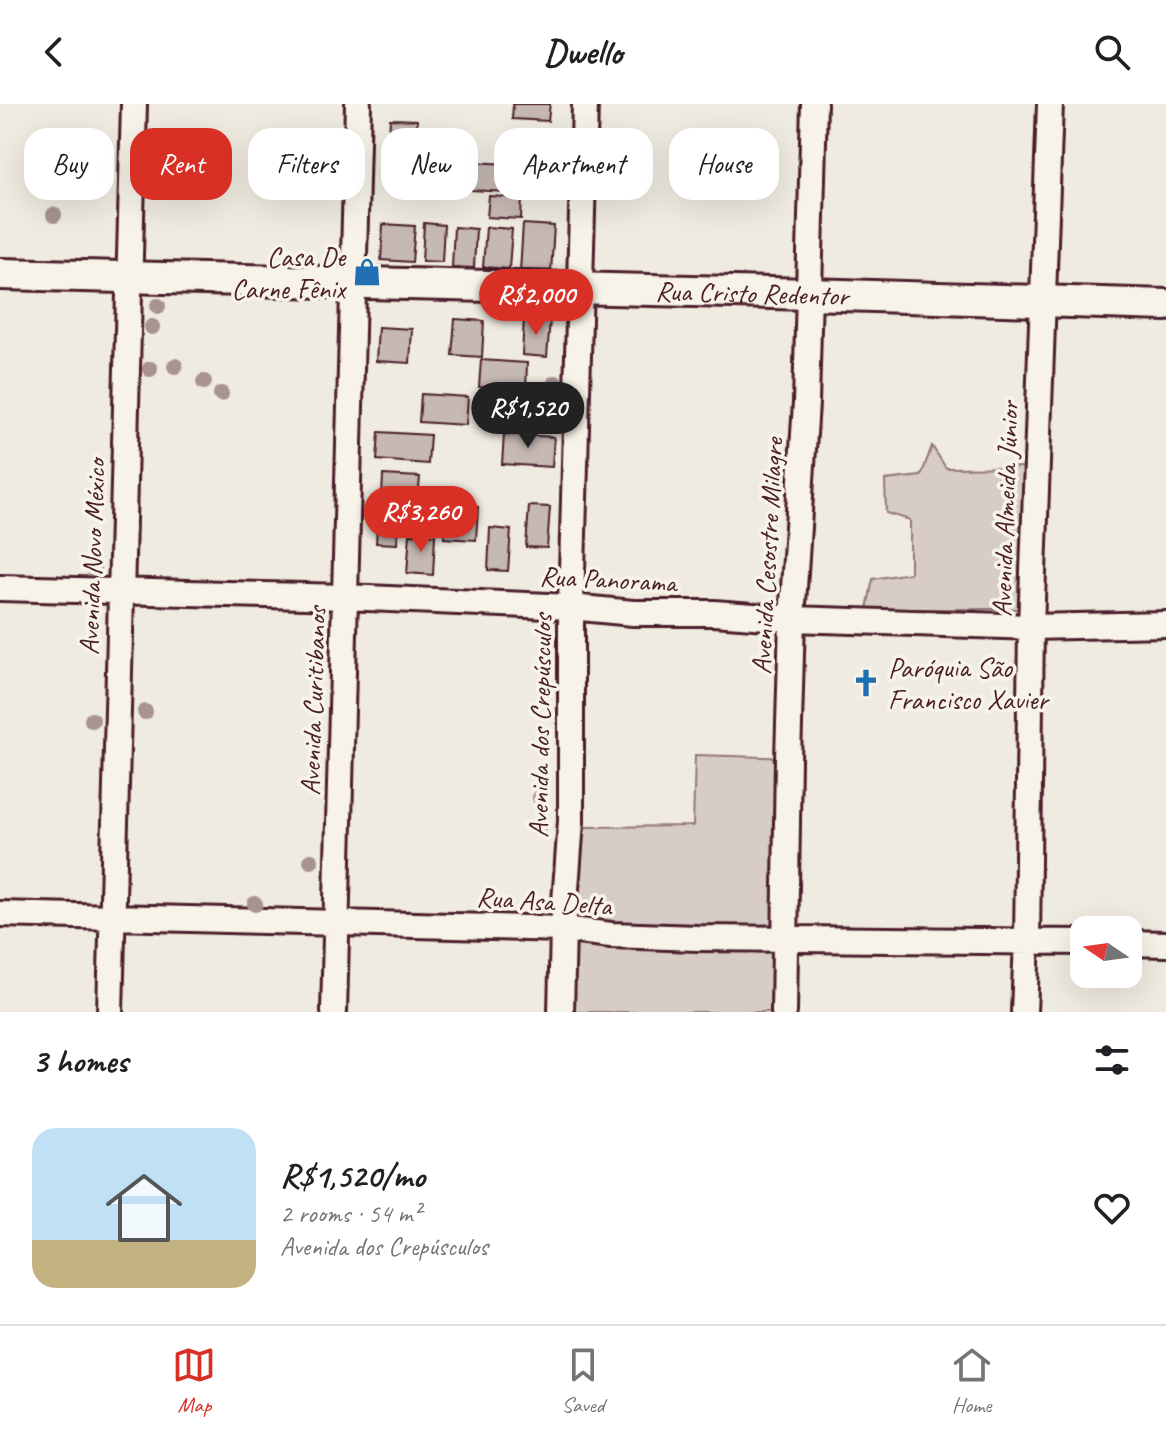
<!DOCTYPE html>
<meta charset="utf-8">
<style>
:root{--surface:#fff;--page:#f2f2f2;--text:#202124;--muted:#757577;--line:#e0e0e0;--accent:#d93025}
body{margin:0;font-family:Caveat,sans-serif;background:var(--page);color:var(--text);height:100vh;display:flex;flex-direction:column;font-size:30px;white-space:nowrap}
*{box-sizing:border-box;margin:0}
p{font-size:26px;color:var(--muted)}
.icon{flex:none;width:44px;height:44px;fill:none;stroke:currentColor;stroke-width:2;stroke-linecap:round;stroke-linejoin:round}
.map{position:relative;height:908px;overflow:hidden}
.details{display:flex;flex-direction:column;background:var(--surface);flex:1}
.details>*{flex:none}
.banner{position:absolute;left:24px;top:24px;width:1118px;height:72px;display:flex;gap:16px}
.needle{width:52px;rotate:283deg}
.tools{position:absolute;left:1070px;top:812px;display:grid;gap:16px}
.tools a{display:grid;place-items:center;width:72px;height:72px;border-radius:16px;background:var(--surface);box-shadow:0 8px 32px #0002;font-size:40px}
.price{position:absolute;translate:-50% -68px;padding:0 18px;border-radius:28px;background:var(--accent);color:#fff;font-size:26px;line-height:52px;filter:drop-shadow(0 2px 4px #0008)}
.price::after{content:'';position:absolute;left:50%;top:48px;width:24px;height:18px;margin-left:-12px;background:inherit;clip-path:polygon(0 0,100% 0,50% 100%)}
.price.selected{background:#222;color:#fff}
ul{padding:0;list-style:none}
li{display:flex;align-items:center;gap:24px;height:200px;padding:0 32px}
li span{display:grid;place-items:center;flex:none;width:224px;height:160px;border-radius:24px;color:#555}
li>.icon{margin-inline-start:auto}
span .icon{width:96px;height:96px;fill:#fffc;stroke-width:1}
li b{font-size:34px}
h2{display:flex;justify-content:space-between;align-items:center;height:96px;padding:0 32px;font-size:34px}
.tag{padding:0 28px;border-radius:24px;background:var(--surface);box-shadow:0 8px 32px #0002;font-size:28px;line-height:72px}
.tag.selected{background:var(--accent);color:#fff}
header{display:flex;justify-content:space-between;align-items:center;height:104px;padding:0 32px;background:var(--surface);font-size:36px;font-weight:700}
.tab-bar{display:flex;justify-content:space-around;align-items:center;height:112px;border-top:2px solid var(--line);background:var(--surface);font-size:22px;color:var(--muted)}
.tab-bar a{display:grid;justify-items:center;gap:4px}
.tab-bar .selected{color:var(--accent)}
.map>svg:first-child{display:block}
</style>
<header><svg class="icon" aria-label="back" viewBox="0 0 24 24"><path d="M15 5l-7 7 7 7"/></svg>Dwello<svg class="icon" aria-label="search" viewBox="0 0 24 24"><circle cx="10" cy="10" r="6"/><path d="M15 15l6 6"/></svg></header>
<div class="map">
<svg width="1166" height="908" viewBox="0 0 1166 908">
<rect width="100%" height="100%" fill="#f0ebe0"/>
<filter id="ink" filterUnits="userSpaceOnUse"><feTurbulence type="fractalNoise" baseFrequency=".0125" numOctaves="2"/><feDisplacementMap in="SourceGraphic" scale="16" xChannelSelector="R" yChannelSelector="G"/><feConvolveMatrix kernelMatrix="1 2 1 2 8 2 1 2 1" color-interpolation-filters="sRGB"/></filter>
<g filter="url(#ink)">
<path fill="#d8cdc6" stroke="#917678" stroke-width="2" d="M 932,342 L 946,364 L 1026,363 L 1020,505 L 867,505 L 873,475 L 910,469 L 910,416 L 886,409 L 885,376 L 921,372 Z
M 695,651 L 797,654 L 792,828 L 569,821 L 583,723 L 693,722 Z
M 570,841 L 779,845 L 777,908 L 569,908 Z"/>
<path fill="#c6b8b3" stroke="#4a1f2b" stroke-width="2" d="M 513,0 L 550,0 L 548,17 L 512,15 Z
M 390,15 L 417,16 L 413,80 L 386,78 Z
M 473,58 L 508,60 L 506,88 L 471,86 Z
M 517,60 L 555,63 L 553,87 L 516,85 Z
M 489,92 L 522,94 L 521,115 L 487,113 Z
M 424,119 L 444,121 L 442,158 L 422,157 Z
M 383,120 L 415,122 L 412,158 L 381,156 Z
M 523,120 L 554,122 L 551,169 L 520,167 Z
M 454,123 L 476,125 L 474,164 L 452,163 Z
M 486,123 L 512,125 L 509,165 L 483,163 Z
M 524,214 L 550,215 L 547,253 L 522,251 Z
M 455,215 L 484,217 L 482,253 L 452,251 Z
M 378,223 L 412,225 L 410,259 L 376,257 Z
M 481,256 L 527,259 L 526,286 L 479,283 Z
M 421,290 L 468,293 L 466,321 L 419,318 Z
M 508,296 L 556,300 L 555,321 L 506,318 Z
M 379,328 L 430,331 L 428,360 L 377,356 Z
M 504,330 L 554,333 L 552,363 L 502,360 Z
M 383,371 L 420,373 L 418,394 L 382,392 Z
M 407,399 L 438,401 L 437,418 L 406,416 Z
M 446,401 L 478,403 L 476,436 L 444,434 Z
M 529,402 L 550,403 L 547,444 L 526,443 Z
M 378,408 L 399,409 L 397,440 L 376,439 Z
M 490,424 L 511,426 L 508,467 L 488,466 Z
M 410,430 L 435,431 L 433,471 L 407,469 Z"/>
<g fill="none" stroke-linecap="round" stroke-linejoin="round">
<defs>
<path id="minor" d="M 0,484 L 345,493 L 571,503 L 633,509 L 714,509 L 792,515 L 1031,523 L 1166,520
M 0,810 L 563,825 L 611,831 L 698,834 L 1084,838
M 1128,839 L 1166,840
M 110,908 L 134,0
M 334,908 L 358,0
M 561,908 L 563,825 L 571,717 L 571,503 L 585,0
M 784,908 L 788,655 L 792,515 L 806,299 L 814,0
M 1024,908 L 1027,836 L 1031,523 L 1050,0"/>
<g id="tertiary">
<path id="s1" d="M 0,170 L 809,190 L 1166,201"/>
</g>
</defs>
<use href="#minor" stroke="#4a1f2b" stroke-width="30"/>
<use href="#tertiary" stroke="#4a1f2b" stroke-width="36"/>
<use href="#minor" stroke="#f7f3e8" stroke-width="24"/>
<use href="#tertiary" stroke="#f7f3e8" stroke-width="30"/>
</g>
<g fill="#a89292">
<circle cx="54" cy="111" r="8"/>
<circle cx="158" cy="202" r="8"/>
<circle cx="152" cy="223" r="8"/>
<circle cx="175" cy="262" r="8"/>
<circle cx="150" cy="265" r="8"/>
<circle cx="204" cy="278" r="8"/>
<circle cx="555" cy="279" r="8"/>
<circle cx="221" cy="290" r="8"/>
<circle cx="93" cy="464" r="8"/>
<circle cx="145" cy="608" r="8"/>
<circle cx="92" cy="616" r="8"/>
<circle cx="540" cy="694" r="8"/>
<circle cx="540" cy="722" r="8"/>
<circle cx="311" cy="757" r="8"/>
<circle cx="255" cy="800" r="8"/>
</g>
</g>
<defs>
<symbol id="shop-bare" viewBox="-9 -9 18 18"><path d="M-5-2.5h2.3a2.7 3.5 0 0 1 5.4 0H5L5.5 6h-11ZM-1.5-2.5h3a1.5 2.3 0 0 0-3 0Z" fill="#1f6fb2" stroke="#f7f3e8" stroke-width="2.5" paint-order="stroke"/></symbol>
<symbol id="church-bare" viewBox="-9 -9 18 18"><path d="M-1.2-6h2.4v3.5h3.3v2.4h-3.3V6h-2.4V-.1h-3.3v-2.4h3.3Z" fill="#1f6fb2" stroke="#f7f3e8" stroke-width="2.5" paint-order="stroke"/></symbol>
</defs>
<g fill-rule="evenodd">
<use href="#shop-bare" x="347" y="148" width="40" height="40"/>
<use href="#church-bare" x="846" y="559" width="40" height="40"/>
</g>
<g text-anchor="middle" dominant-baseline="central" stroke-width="7" stroke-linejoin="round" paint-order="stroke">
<g font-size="28" fill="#4a1f2b" stroke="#f7f3e8" text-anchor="end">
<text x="345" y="152">Casa De<tspan x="345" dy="32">Carne Fênix</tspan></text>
<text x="888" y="563" text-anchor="start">Paróquia São<tspan x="888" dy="32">Francisco Xavier</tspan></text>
</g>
<g font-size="28" fill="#4a1f2b" stroke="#f7f3e8">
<text stroke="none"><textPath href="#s1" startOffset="752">Rua Cristo Redentor</textPath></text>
<text transform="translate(1005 405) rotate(-88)">Avenida Almeida Júnior</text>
<text transform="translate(767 452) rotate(-87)">Avenida Cesostre Milagre</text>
<text transform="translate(92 453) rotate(-88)">Avenida Novo México</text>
<text transform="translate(608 475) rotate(3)">Rua Panorama</text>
<text transform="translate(313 597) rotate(-88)">Avenida Curitibanos</text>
<text transform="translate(540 622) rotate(-89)">Avenida dos Crepúsculos</text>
<text transform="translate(544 797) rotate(4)">Rua Asa Delta</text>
</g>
</g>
</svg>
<div class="tools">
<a><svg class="needle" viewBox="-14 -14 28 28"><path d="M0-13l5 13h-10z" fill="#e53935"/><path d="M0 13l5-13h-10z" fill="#757577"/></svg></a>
</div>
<b class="price" style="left:536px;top:233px">R$2,000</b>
<b class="price selected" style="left:528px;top:346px">R$1,520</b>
<b class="price" style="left:421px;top:450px">R$3,260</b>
<div class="banner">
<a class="tag">Buy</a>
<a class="tag selected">Rent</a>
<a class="tag">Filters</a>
<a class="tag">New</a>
<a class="tag">Apartment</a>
<a class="tag">House</a>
</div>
</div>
<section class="details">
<h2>3 homes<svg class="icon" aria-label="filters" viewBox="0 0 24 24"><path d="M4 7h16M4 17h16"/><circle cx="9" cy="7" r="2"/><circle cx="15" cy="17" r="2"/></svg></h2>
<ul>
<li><span style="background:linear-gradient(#bfe0f5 70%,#c2b280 0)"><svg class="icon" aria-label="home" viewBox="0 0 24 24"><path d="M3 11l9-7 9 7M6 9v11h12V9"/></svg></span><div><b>R$1,520/mo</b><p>2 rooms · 54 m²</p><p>Avenida dos Crepúsculos</p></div><svg class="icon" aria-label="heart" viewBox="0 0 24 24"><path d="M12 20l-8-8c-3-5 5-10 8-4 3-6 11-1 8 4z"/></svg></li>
</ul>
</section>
<nav class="tab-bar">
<a class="selected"><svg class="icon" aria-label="map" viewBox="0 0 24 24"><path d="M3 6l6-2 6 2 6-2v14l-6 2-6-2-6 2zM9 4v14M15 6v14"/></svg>Map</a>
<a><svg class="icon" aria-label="saved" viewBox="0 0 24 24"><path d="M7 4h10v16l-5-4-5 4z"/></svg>Saved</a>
<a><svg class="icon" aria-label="home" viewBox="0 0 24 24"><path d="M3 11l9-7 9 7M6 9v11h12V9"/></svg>Home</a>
</nav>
